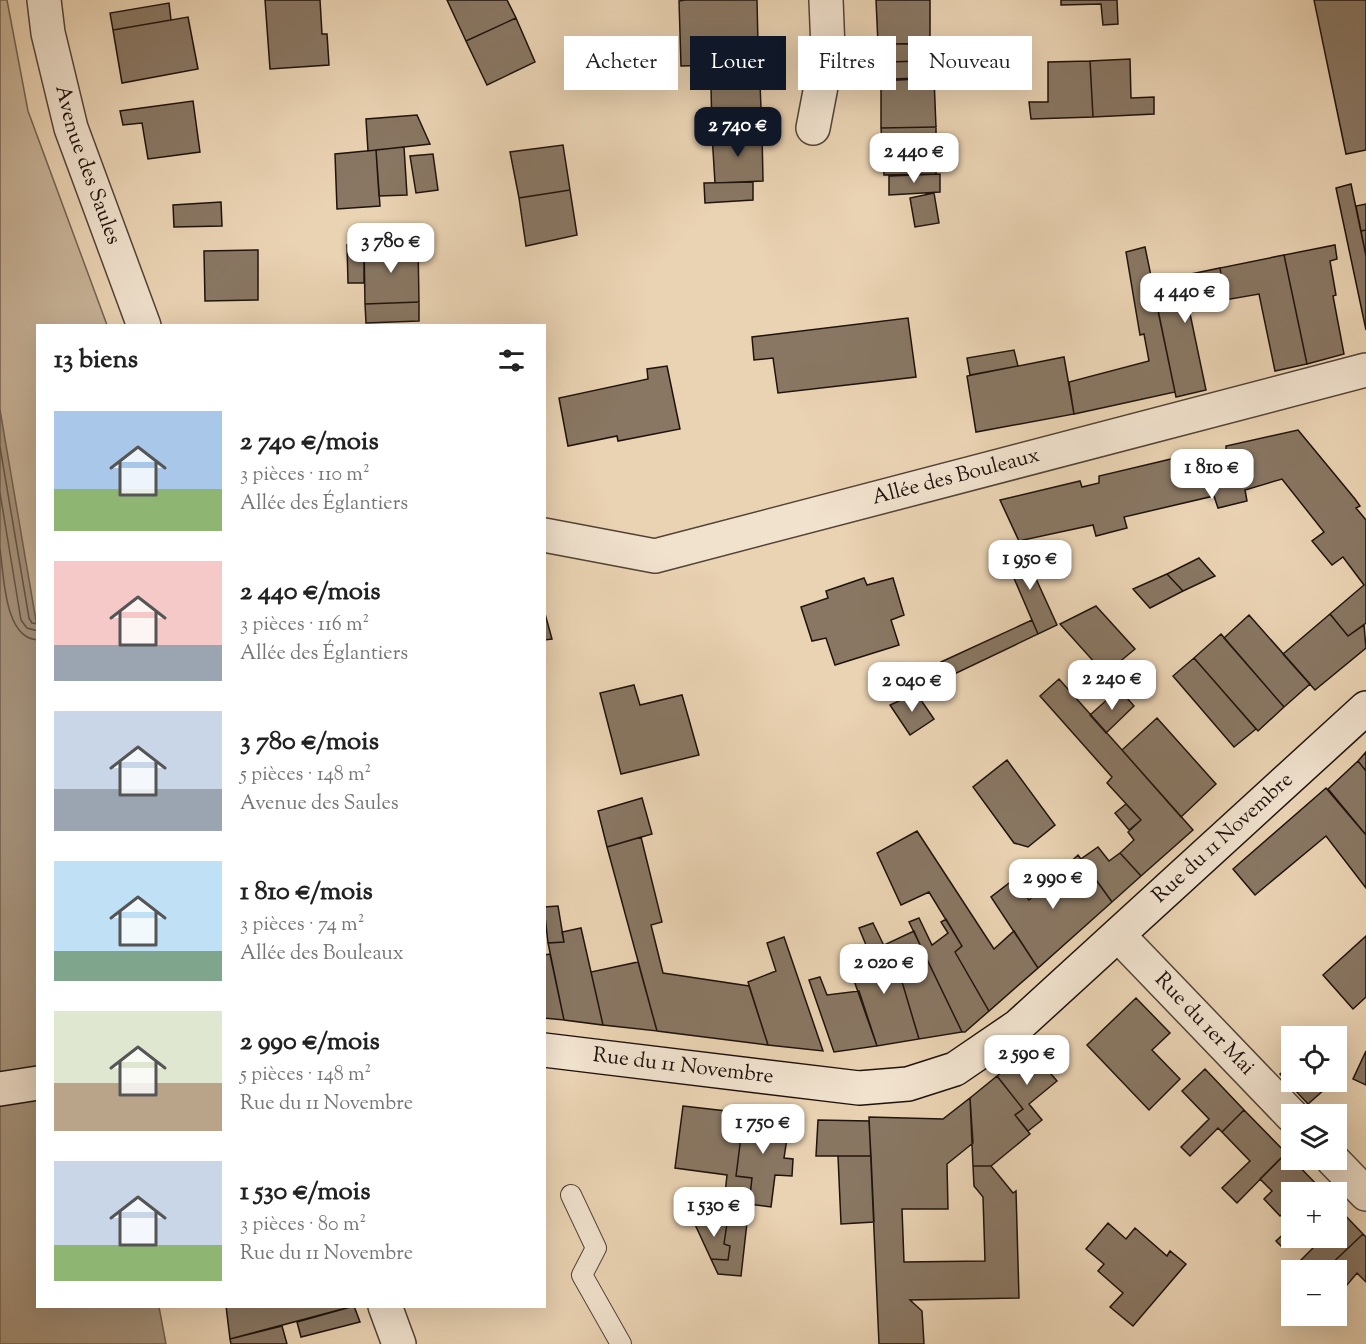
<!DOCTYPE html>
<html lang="fr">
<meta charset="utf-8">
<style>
:root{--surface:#fff;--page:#f6f6f6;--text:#222;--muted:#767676;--accent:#111827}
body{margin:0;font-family:"Sorts Mill Goudy",serif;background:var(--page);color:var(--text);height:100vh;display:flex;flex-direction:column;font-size:22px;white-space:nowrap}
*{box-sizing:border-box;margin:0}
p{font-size:20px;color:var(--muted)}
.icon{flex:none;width:33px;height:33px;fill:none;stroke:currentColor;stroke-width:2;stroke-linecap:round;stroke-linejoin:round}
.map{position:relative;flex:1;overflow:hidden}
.drawer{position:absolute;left:36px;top:324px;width:510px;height:984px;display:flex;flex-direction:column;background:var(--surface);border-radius:0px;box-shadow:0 6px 24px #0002}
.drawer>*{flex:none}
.banner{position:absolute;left:564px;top:36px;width:570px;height:54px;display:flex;gap:12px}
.controls{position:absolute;left:1281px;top:1026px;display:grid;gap:12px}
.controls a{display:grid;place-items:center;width:66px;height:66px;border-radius:0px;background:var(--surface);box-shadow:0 6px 24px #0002;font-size:30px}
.price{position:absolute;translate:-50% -51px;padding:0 14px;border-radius:12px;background:#fff;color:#222;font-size:20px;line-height:39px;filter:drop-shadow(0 2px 3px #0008)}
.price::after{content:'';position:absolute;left:50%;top:36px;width:18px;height:14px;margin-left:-9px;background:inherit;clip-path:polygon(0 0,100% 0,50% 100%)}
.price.selected{background:var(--accent);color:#fff}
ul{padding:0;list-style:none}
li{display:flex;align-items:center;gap:18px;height:150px;padding:0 18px}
li span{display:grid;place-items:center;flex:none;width:168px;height:120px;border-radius:0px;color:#555}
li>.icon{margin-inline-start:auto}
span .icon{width:72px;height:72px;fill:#fffc;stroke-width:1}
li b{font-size:26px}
h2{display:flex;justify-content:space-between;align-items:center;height:72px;padding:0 18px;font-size:26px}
.chip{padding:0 21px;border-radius:0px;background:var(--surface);box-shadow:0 6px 24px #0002;font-size:21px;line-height:54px}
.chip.selected{background:var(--accent);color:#fff}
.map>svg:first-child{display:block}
</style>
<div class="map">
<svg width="1366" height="1344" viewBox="0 0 1366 1344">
<rect width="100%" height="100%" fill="#ead3b3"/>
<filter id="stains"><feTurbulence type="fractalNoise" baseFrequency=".00333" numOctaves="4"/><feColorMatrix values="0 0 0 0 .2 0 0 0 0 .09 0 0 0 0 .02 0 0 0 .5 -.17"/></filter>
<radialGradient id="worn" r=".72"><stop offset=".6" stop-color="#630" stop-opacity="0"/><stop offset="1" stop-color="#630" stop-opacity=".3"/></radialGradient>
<path fill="#c7b297" stroke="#736252" stroke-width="1.5" d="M 0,0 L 7,0 L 28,111 L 107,325 L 38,326 L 37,1055 L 0,1062 Z"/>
<path fill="#a5927b" stroke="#6f5f4f" stroke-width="1.5" d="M 0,410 L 38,632 L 38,1306 L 159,1307 L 166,1344 L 0,1344 Z"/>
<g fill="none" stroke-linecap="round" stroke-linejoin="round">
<path stroke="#625244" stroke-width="1.5" d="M 0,447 L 29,618 L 32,623 L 38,624
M 0,493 L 21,620 L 27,628 L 38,631
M 0,549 C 4,575 4,639 38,640"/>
</g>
<path fill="#897763" stroke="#1f130d" stroke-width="1.5" d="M 265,0 L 320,0 L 322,34 L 327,34 L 329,65 L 270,69 Z
M 447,0 L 507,0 L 516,18 L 466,41 Z
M 685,0 L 757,0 L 758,45 L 747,46 L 748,64 L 681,66 L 679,1 Z
M 876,0 L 930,0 L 930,44 L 878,44 Z
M 1061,0 L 1117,0 L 1118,24 L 1103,25 L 1101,4 L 1061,5 Z
M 1314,0 L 1366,0 L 1366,150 L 1346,154 Z
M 169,3 L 171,20 L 113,30 L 110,13 Z
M 188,17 L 198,69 L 122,83 L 113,30 Z
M 516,18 L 535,62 L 487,85 L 466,41 Z
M 943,43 L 945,60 L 891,62 L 891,44 Z
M 1130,59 L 1131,98 L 1154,97 L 1154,114 L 1093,117 L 1090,61 Z
M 945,60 L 946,77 L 892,79 L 891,62 Z
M 1090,61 L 1093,117 L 1031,119 L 1029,102 L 1048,102 L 1048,62 Z
M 748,64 L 749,85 L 700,87 L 699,65 Z
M 934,78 L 936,127 L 881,128 L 881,81 Z
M 760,84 L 762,133 L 712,134 L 711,86 Z
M 193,101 L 200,152 L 148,159 L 142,123 L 123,125 L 120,111 Z
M 417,115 L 430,144 L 368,151 L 366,119 Z
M 936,127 L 936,174 L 884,175 L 881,128 Z
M 762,133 L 763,181 L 715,183 L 712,134 Z
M 563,145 L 570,190 L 519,198 L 510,152 Z
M 404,147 L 407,195 L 379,196 L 376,150 Z
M 376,150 L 380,206 L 337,209 L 335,154 Z
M 433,154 L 438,190 L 416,193 L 410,156 Z
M 940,174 L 940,192 L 889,195 L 889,176 Z
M 753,182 L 753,200 L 705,203 L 704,183 Z
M 1351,184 L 1366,256 L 1366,330 L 1336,188 Z
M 570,190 L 577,235 L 526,246 L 519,198 Z
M 934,193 L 939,223 L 915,227 L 910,198 Z
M 221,202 L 222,226 L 174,227 L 173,205 Z
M 1366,204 L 1366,230 L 1361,231 L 1356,206 Z
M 1366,230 L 1366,256 L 1361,231 Z
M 418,244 L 419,302 L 365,304 L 364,245 Z
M 347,245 L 364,245 L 364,283 L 348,283 Z
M 1335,245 L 1337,259 L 1330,261 L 1336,295 L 1333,296 L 1344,354 L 1307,364 L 1284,255 Z
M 1145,247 L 1175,392 L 1074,414 L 1069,382 L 1149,361 L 1144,334 L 1140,335 L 1126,252 Z
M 258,250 L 258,300 L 205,301 L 204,251 Z
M 1284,255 L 1307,364 L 1275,371 L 1259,294 L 1225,300 L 1220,268 Z
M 1220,268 L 1225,300 L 1189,309 L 1206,390 L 1176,397 L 1152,282 Z
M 419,302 L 419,321 L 366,323 L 365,304 Z
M 908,318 L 916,377 L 778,393 L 773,358 L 754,360 L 752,337 Z
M 1014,350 L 1018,366 L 970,375 L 967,358 Z
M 1064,357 L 1074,414 L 976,432 L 967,376 Z
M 667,366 L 680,429 L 618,441 L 617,436 L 568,446 L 559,398 L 648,379 L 647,369 Z
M 1298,430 L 1355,499 L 1360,506 L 1356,508 L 1366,520 L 1366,623 L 1348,636 L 1330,614 L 1364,585 L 1343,557 L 1332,565 L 1312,541 L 1324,532 L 1282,479 L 1245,490 L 1247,501 L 1218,508 L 1214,496 L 1124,517 L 1127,528 L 1096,536 L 1093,525 L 1019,541 L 1000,500 L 1080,481 L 1082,487 L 1099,483 L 1099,476 L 1205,451 L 1207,456 L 1226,453 L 1226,446 Z
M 1022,548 L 1057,625 L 1038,634 L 1004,555 Z
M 1199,558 L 1215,576 L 1183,591 L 1167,574 Z
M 1167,574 L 1183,591 L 1150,608 L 1133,589 Z
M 864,578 L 867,585 L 893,578 L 904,615 L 891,620 L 899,645 L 835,665 L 826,638 L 812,641 L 801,607 L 828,598 L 826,591 Z
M 1096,606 L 1135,649 L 1105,674 L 1060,624 Z
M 544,610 L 552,639 L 544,640 Z
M 1330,614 L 1348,636 L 1364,625 L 1366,648 L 1315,690 L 1283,654 Z
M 1249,615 L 1310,684 L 1284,707 L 1224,638 Z
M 1032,620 L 1038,634 L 946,678 L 941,662 Z
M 1221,634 L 1284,707 L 1258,731 L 1194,658 Z
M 1194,658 L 1256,729 L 1234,747 L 1173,676 Z
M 1059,679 L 1193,830 L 1141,876 L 1120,853 L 1134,840 L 1128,832 L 1141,820 L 1107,783 L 1112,777 L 1040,696 Z
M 634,685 L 640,705 L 682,695 L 699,755 L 621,774 L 600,693 Z
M 1119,689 L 1134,706 L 1106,733 L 1090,715 Z
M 916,693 L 934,719 L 910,735 L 890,705 Z
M 1157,718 L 1216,784 L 1181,817 L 1122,750 Z
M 1366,752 L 1366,771 L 1358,761 Z
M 1007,760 L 1055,825 L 1028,847 L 1014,843 L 973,787 Z
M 1358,761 L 1366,771 L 1366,835 L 1328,789 Z
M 1326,788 L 1366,835 L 1366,888 L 1326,836 L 1255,895 L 1233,869 Z
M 642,798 L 652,834 L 607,847 L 598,811 Z
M 1126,804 L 1141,820 L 1129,830 L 1115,813 Z
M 917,831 L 994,949 L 1014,931 L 1038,968 L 989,1011 L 955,952 L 962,946 L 929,892 L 901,905 L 877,853 Z
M 641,837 L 662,922 L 651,925 L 663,973 L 749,986 L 768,1045 L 657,1031 L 607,847 Z
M 1098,847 L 1109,861 L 1120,853 L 1141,876 L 1112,902 L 1081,859 Z
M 1078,855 L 1112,902 L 1038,968 L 991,897 L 1013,880 L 1029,900 Z
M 558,906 L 564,942 L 548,943 L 544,907 Z
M 919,918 L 932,945 L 948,933 L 941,922 L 946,919 L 962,946 L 955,952 L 989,1011 L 965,1032 L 962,1032 L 909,922 Z
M 873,923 L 903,985 L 919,1039 L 877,1046 L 851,972 L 875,967 L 859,928 Z
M 581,928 L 591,972 L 603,1025 L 564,1020 L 548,943 L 564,942 L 562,932 Z
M 914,931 L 921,947 L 962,1032 L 919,1039 L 903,985 L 884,945 Z
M 1366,936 L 1366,997 L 1353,1009 L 1323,975 Z
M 784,937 L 823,1051 L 768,1045 L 748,982 L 776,971 L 767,943 Z
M 550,954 L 564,1020 L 544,1018 L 544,955 Z
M 638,962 L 657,1031 L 603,1025 L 591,972 Z
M 820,977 L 827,995 L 859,991 L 877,1046 L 834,1052 L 809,980 Z
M 1136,998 L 1170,1033 L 1152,1050 L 1180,1079 L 1149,1110 L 1087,1045 Z
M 1030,1050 L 1057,1081 L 1029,1104 L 1042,1120 L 1028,1131 L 1015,1115 L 1023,1109 L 997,1076 Z
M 1366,1051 L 1366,1085 L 1353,1079 Z
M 1292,1064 L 1292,1082 L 1333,1082 L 1308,1104 L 1280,1074 Z
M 1205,1069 L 1244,1110 L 1222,1132 L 1218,1128 L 1190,1156 L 1181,1147 L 1209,1119 L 1182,1091 Z
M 997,1076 L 1023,1109 L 1015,1115 L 1030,1134 L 991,1166 L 973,1166 L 970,1098 Z
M 970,1098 L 973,1143 L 947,1164 L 948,1209 L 902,1209 L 904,1262 L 985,1261 L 983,1197 L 974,1186 L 973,1166 L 991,1166 L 1013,1193 L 1016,1191 L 1019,1298 L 910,1300 L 922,1311 L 924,1344 L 879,1344 L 869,1117 L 943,1119 Z
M 683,1106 L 744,1113 L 736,1176 L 752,1178 L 741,1276 L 718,1274 L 711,1259 L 728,1260 L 730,1246 L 724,1244 L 727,1223 L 722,1222 L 727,1175 L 675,1168 Z
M 1244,1110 L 1286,1153 L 1237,1203 L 1222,1188 L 1250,1161 L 1222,1132 Z
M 744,1113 L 790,1119 L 784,1158 L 793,1159 L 792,1176 L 775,1175 L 771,1207 L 749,1204 L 752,1178 L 736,1176 Z
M 818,1120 L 869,1121 L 871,1156 L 816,1156 Z
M 1286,1153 L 1324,1192 L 1292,1192 L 1292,1205 L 1280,1216 L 1264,1199 L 1272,1191 L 1260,1179 Z
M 838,1156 L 871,1156 L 874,1222 L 841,1224 Z
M 1336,1206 L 1363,1234 L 1325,1270 L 1305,1270 L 1298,1263 L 1323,1238 L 1336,1238 Z
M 692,1218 L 727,1223 L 724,1244 L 730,1246 L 728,1260 L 711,1259 Z
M 1108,1223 L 1126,1239 L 1135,1228 L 1167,1256 L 1170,1251 L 1186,1264 L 1133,1326 L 1110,1307 L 1123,1293 L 1098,1271 L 1104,1264 L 1086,1249 Z
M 1292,1226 L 1292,1237 L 1282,1247 L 1276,1241 Z
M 1363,1234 L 1366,1237 L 1366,1282 L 1357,1273 L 1336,1298 L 1336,1270 L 1325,1270 Z
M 226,1306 L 266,1307 L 354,1306 L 230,1339 Z
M 354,1306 L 360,1322 L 301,1337 L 297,1322 Z
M 282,1326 L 287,1344 L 231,1344 L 230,1339 Z"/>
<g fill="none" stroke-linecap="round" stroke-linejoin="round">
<defs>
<path id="lane" d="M 571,1195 L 596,1248 L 582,1275 L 621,1344"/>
<g id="street">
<path id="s1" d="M 44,0 L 48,33 L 71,128 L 144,326"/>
<path d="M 813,128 L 828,50 L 826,0"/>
<path id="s2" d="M 544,535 L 655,556 L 1366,370"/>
<path id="s3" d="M 1118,935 L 1292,1116"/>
<path d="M 1333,1160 L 1366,1194"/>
<path d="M 385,1306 L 399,1344"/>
</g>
<g id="secondary">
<path id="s4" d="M 544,1050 L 859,1088 L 908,1084 L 955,1069 L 1018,1026 L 1366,708"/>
<path d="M 0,1089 L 38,1083"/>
</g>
</defs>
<use href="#lane" stroke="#524336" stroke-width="22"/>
<use href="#street" stroke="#524336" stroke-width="36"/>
<use href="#secondary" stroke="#1f130d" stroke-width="36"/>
<use href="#lane" stroke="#f1e2ce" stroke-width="20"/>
<use href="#street" stroke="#f1e2ce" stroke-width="33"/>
<use href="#secondary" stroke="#f1e2ce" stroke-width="33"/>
</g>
<g text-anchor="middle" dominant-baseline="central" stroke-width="6" stroke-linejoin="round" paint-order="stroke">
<g font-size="21" fill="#1f130d" stroke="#f1e2ce">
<text stroke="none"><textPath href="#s1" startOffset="171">Avenue des Saules</textPath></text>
<text stroke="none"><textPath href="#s2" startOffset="424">Allée des Bouleaux</textPath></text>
<text stroke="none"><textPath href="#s4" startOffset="770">Rue du 11 Novembre</textPath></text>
<text stroke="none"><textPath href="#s3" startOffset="124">Rue du 1er Mai</textPath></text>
<text stroke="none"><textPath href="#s4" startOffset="140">Rue du 11 Novembre</textPath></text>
</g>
</g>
<rect width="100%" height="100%" filter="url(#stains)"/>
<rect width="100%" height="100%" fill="url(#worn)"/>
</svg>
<div class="controls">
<a><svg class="icon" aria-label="locate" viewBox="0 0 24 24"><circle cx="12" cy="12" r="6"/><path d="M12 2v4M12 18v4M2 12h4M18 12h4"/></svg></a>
<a><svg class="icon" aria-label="layers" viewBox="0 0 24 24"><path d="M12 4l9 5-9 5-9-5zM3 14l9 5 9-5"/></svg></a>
<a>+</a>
<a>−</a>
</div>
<b class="price selected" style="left:738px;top:158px">2 740 €</b>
<b class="price" style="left:914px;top:184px">2 440 €</b>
<b class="price" style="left:391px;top:274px">3 780 €</b>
<b class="price" style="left:1185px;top:324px">4 440 €</b>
<b class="price" style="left:1212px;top:500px">1 810 €</b>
<b class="price" style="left:1030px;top:591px">1 950 €</b>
<b class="price" style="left:1112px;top:711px">2 240 €</b>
<b class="price" style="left:912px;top:713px">2 040 €</b>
<b class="price" style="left:1053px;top:910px">2 990 €</b>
<b class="price" style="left:884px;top:995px">2 020 €</b>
<b class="price" style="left:1027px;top:1086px">2 590 €</b>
<b class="price" style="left:763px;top:1155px">1 750 €</b>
<b class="price" style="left:714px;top:1238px">1 530 €</b>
<div class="banner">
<a class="chip">Acheter</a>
<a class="chip selected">Louer</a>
<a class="chip">Filtres</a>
<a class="chip">Nouveau</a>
</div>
<section class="drawer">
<h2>13 biens<svg class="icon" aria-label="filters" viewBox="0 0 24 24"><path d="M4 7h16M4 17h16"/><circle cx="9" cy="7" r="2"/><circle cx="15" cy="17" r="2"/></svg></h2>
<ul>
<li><span style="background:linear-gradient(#a9c7e8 65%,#8fb573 0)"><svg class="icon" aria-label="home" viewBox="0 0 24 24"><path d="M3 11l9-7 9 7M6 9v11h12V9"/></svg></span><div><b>2 740 €/mois</b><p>3 pièces · 110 m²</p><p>Allée des Églantiers</p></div></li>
<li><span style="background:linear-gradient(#f6c9c9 70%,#9aa5b1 0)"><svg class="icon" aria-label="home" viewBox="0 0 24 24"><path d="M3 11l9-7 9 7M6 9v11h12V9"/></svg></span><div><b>2 440 €/mois</b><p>3 pièces · 116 m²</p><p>Allée des Églantiers</p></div></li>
<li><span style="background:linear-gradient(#c9d6e8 65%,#9aa5b1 0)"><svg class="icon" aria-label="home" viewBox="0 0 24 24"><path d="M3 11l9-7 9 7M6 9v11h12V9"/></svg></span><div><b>3 780 €/mois</b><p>5 pièces · 148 m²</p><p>Avenue des Saules</p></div></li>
<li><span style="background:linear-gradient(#bfe0f5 75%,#7fa58c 0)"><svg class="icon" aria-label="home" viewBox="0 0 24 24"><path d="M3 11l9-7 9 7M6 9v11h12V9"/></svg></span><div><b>1 810 €/mois</b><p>3 pièces · 74 m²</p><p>Allée des Bouleaux</p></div></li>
<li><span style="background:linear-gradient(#dfe7d0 60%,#b9a48a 0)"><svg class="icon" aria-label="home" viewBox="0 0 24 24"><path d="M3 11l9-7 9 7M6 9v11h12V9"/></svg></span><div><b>2 990 €/mois</b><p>5 pièces · 148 m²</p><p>Rue du 11 Novembre</p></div></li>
<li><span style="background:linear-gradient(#c9d6e8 70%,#8fb573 0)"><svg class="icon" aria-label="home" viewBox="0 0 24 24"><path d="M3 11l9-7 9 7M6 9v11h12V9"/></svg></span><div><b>1 530 €/mois</b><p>3 pièces · 80 m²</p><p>Rue du 11 Novembre</p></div></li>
</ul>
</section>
</div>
